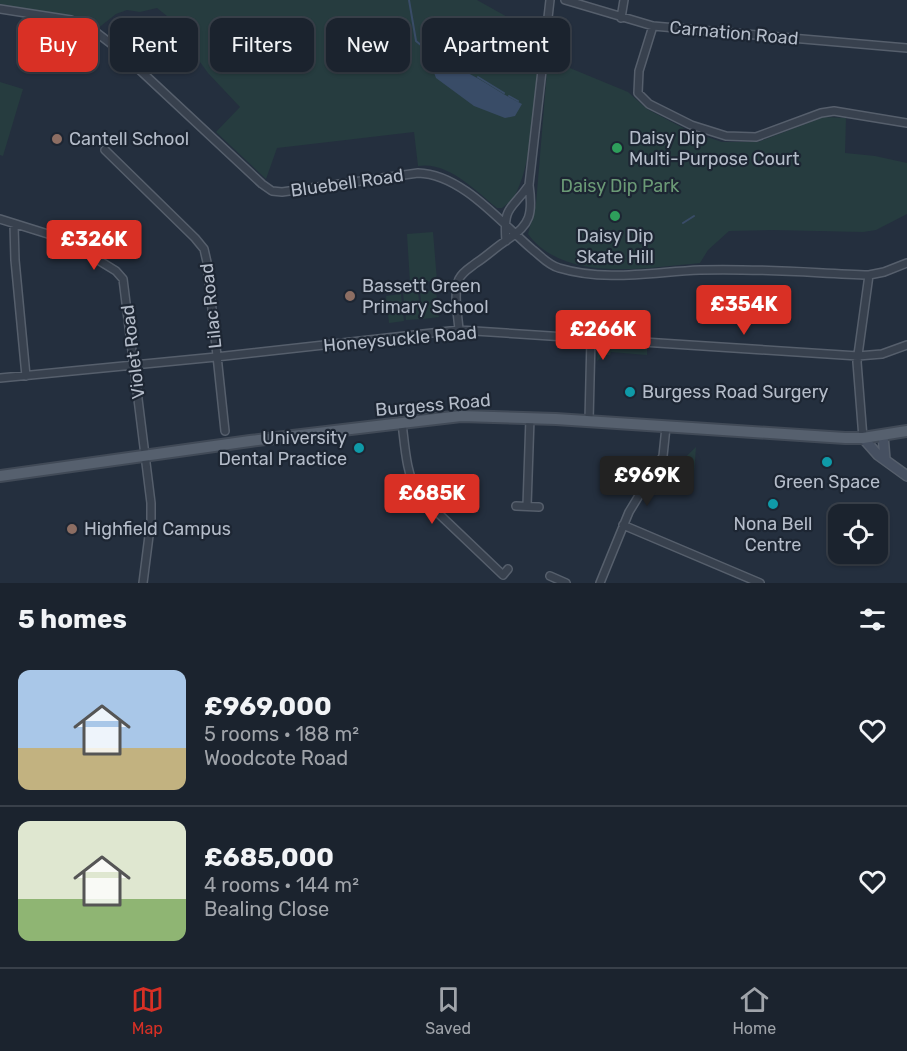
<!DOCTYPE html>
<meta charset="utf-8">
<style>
:root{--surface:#1b232e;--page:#242b36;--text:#f1f3f6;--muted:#a0a4aa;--line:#39404a;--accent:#d93025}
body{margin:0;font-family:Rubik,sans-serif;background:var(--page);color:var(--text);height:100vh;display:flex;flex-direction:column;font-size:22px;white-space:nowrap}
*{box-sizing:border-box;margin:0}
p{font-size:20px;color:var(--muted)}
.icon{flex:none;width:33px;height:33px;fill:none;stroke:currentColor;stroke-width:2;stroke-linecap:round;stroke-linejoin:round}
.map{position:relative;height:583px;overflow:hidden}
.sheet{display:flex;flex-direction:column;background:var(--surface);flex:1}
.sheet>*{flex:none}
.top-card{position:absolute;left:18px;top:18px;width:600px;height:54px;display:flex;gap:12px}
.fabs{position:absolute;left:828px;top:504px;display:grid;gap:12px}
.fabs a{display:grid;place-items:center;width:60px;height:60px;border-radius:12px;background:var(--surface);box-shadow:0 2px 4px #0004,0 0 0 2px var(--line);font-size:30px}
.price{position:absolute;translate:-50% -51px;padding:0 14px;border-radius:6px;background:var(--accent);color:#fff;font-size:20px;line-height:39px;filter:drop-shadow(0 2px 3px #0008)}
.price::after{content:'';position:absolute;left:50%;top:36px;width:18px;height:14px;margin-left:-9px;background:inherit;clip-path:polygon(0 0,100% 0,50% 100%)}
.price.selected{background:#222;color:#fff}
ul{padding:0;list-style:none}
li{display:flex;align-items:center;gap:18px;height:150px;padding:0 18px}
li+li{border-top:2px solid var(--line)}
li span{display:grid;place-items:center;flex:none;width:168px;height:120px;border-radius:12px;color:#555}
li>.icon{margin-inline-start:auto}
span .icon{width:72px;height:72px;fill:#fffc;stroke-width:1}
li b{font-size:26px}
h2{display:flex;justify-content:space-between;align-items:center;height:72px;padding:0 18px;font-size:26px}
.tag{padding:0 21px;border-radius:12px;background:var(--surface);box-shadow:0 2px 4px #0004,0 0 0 2px var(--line);font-size:21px;line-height:54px}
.tag.selected{background:var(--accent);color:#fff}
.menu{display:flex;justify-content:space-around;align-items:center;height:84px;border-top:2px solid var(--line);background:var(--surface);font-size:16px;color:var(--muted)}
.menu a{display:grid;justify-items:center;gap:3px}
.menu .selected{color:var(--accent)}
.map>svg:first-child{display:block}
</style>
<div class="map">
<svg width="907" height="583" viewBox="0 0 907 583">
<rect width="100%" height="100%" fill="#242f3e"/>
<path fill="#263c3f" d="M 0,0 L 477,0 L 516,22 L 514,40 L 539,53 C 535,91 533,159 517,191 C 514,199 508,203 502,208 L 497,208 C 476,191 448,161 418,166 L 414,132 L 277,148 L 266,179 L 216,132 L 240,107 L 208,73 L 200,62 L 197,35 L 191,23 L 180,18 L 167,16 L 157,8 L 140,12 L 127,10 L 116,14 L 97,29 L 62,15 L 25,12 L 0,6 Z
M 548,59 L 628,92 L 647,109 L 687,130 L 722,142 L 758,142 L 824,117 L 846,118 L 845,153 L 875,156 L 907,163 L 907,214 L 876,230 L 863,232 L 772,230 L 729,231 L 708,250 L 700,263 C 647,268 564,283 528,234 L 536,204 Z
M 0,82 L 23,89 L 3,156 L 0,155 Z
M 433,232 L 437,281 L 410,283 L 407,234 Z
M 436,290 L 439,317 L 423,319 L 420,292 Z
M 418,292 L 421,319 L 406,320 L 403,293 Z
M 401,294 L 404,321 L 389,323 L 386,296 Z
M 605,345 L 647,348 L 647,355 L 611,352 L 610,355 L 606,355 L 606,358 L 601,358 L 597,361 L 598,348 Z
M 696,447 L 693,488 L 665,477 Z"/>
<path fill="#394c67" d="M 439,56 C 453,58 457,67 468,73 C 486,82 503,95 522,104 L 515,116 L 505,118 L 474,106 L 436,78 L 432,67 Z"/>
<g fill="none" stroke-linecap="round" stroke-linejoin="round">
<path stroke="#394c67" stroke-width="2" d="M 409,0 L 416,41 L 422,46 L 433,48 L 440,56
M 449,58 L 467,73
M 478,77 L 504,93
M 509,96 L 518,101
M 683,223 L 694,216"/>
<defs>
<path id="street" d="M 565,0 L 653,26 L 907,48
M 0,9 L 71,20 L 97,33 L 114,46 L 262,184 L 272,191 L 282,192 L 418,173 C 462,174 501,223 533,250 C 542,257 548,265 559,268 C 605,282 653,272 700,270 C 756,268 813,273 869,275 L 884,272 L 907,263
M 621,18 L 624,0
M 653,26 L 639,71 L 638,93 L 649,104 L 691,125 L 726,136 L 756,137 L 821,113 L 834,111 L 907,123
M 114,46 C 127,38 139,41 153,45
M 105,150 L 195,238 L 204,249 L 207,262 L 225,431
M 0,219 L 64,239 L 116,271 L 123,279 L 151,503 L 151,520 L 143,583
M 14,224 L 15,260 L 26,376
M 506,241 C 503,205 511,211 529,185
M 459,330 C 458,315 453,293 459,279 C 463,271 470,268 476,263 C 487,256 496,247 507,240 C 531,225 533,213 529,185 L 550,0
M 0,378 L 216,357 L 459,330 L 858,356 L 882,354 L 907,345
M 589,421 L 591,338
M 402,423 C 405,447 406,473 418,494 L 503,575 L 508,569
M 863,438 L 857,362 L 869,275
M 516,506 L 539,507
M 527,506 L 530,418
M 623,525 L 760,583
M 550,576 L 566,583
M 600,583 L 629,512 L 663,456 L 666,427"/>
<path id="secondary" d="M 883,435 L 885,459
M 863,438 L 878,455 L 907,476"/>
<path id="primary" d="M 0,476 L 250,441 L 461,416 L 556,419 L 845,438 L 863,438 L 907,431"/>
</defs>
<use href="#street" stroke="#565f6c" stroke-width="10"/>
<use href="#secondary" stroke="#565f6c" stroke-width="12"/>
<use href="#primary" stroke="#414a57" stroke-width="14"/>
<use href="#street" stroke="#38414e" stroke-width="7"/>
<use href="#secondary" stroke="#465061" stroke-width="9"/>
<use href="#primary" stroke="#56606e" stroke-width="10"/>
</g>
<g fill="#8d6e63" stroke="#1d2633" stroke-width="2">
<circle cx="57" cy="139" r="6"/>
<circle cx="350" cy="296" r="6"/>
<circle cx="72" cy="529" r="6"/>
</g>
<g fill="#2e9e5b" stroke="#1d2633" stroke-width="2">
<circle cx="617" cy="148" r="6"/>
<circle cx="615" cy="216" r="6"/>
</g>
<g fill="#0f9aa8" stroke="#1d2633" stroke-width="2">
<circle cx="630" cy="392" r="6"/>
<circle cx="359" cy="448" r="6"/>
<circle cx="827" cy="462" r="6"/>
<circle cx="773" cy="504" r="6"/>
</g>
<g text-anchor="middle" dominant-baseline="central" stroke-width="4.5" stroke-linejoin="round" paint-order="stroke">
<g font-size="18" fill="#b4bcc9" stroke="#1d2633">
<text transform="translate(734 33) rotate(5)">Carnation Road</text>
<text transform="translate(347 183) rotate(-8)">Bluebell Road</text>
<text transform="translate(211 306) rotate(-96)">Lilac Road</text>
<text transform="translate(400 339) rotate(-5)">Honeysuckle Road</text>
<text transform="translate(133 352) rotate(-97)">Violet Road</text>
<text transform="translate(433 405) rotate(-5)">Burgess Road</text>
</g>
<g font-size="18" fill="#b4bcc9" stroke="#1d2633" text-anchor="start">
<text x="629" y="138">Daisy Dip<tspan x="629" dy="21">Multi-Purpose Court</tspan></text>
<text x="69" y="139">Cantell School</text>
<text x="615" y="236" text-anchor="middle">Daisy Dip<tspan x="615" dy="21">Skate Hill</tspan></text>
<text x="362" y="286">Bassett Green<tspan x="362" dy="21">Primary School</tspan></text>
<text x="642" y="392">Burgess Road Surgery</text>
<text x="347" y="438" text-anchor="end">University<tspan x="347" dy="21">Dental Practice</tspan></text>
<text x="827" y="482" text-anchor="middle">Green Space</text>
<text x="773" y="524" text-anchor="middle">Nona Bell<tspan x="773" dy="21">Centre</tspan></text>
<text x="84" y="529">Highfield Campus</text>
</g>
<g font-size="18" fill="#6b9a76" stroke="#1d2633">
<text x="620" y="186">Daisy Dip Park</text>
</g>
</g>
</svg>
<div class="fabs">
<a><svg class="icon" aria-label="locate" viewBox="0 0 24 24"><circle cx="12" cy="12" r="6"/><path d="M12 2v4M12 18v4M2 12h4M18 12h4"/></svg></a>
</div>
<b class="price" style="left:94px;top:271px">£326K</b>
<b class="price" style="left:744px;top:336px">£354K</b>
<b class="price" style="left:603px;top:361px">£266K</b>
<b class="price selected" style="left:647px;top:507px">£969K</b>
<b class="price" style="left:432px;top:525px">£685K</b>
<div class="top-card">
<a class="tag selected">Buy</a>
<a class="tag">Rent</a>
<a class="tag">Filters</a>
<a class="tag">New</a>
<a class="tag">Apartment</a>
</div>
</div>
<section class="sheet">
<h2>5 homes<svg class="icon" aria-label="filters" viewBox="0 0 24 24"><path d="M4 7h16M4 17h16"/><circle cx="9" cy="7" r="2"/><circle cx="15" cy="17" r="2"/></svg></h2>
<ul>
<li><span style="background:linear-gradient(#a9c7e8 65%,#c2b280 0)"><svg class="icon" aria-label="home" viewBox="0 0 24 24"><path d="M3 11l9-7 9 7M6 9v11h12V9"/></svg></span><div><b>£969,000</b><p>5 rooms · 188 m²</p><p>Woodcote Road</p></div><svg class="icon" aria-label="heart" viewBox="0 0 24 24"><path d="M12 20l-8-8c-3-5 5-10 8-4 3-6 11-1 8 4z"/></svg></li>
<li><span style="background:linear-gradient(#dfe7d0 65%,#8fb573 0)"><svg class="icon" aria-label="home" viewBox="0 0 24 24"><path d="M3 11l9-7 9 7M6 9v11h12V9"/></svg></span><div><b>£685,000</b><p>4 rooms · 144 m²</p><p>Bealing Close</p></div><svg class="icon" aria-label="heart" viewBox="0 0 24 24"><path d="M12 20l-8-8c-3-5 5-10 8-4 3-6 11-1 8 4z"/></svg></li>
</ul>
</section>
<nav class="menu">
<a class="selected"><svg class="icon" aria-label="map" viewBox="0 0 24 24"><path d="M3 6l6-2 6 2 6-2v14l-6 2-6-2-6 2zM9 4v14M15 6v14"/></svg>Map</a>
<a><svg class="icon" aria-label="saved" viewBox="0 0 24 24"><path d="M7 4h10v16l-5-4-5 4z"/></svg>Saved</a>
<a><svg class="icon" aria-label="home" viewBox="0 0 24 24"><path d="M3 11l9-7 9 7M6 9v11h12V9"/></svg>Home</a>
</nav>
